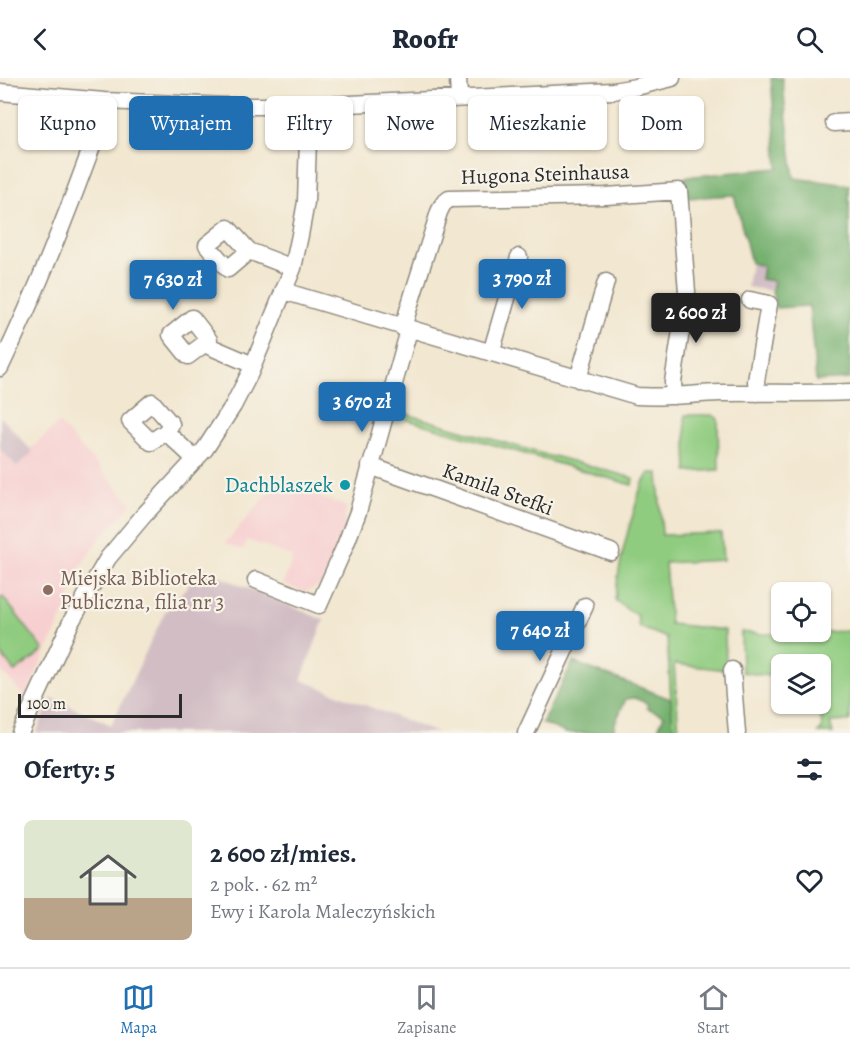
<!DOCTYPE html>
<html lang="pl">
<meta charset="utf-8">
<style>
:root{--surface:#fff;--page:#f2f2f3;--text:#1f2937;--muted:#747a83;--line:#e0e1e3;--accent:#1f6fb2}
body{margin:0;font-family:Alegreya,serif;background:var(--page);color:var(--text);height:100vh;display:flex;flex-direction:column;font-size:22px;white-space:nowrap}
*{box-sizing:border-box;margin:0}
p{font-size:20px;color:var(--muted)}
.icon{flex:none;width:33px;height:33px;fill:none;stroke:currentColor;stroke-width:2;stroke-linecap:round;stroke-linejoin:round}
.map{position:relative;height:655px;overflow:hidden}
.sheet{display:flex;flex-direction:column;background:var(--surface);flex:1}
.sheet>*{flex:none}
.hud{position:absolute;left:18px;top:18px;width:814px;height:54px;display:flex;gap:12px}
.buttons{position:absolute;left:771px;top:504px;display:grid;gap:12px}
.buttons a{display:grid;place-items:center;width:60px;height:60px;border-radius:9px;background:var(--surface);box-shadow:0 2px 4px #0004;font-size:30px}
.scale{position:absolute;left:18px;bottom:15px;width:164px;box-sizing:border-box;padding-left:6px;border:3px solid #2b2b2b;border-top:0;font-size:16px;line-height:21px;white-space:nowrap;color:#2b2b2b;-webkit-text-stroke:4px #f7f3e8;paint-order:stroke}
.price{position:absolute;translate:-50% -51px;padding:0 14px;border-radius:6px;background:var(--accent);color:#fff;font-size:20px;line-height:39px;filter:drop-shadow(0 2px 3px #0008)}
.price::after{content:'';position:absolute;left:50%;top:36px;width:18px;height:14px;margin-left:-9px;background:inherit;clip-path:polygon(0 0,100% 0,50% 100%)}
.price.selected{background:#222;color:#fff}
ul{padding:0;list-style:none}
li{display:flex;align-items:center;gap:18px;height:150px;padding:0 24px}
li+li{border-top:2px solid var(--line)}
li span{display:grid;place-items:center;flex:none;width:168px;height:120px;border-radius:9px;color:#555}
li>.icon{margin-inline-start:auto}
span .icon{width:72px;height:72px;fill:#fffc;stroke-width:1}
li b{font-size:26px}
h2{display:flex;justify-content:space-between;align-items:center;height:72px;padding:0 24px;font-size:26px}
.tag{padding:0 21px;border-radius:9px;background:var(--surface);box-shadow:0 2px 4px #0004;font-size:21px;line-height:54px}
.tag.selected{background:var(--accent);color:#fff}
header{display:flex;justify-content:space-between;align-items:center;height:78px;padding:0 24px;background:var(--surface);font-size:27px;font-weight:800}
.tabs{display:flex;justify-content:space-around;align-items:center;height:84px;border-top:2px solid var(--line);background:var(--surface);font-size:16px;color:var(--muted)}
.tabs a{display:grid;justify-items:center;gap:3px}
.tabs .selected{color:var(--accent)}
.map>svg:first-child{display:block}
</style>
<header><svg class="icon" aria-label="back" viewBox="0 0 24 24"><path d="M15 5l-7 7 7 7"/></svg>Roofr<svg class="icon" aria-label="search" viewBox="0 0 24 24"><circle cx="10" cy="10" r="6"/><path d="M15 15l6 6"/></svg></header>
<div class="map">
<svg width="850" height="655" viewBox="0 0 850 655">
<rect width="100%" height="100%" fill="#f7f3e8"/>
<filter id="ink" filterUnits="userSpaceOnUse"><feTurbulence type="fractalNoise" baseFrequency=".0167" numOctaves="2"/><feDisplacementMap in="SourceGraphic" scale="12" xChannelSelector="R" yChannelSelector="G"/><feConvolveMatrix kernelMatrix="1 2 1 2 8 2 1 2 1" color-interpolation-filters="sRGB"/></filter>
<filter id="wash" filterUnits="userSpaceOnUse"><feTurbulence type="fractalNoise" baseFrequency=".008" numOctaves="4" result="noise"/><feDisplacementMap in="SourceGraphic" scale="24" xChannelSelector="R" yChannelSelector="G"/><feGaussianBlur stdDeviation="1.35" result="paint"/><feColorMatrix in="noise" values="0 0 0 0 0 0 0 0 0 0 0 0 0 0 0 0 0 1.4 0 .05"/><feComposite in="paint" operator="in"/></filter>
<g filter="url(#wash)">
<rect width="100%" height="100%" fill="#f2e7d0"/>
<path fill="#f7cfd0" d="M 59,345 L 132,426 L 100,460 L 81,488 L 74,504 L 67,529 L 25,619 L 0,591 L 0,371 L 17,389 L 33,374 L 30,371 Z
M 279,403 L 347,429 L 344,439 L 346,447 L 322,506 L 305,514 L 283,506 L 293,479 L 247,462 L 243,472 L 225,465 Z"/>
<path fill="#d2bdc5" d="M 751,185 L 763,188 L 774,203 L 772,213 L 747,209 Z
M 0,338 L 33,374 L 17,389 L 0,371 Z
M 202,491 L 324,542 L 301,602 L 437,655 L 36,655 L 52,620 L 111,647 L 165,534 Z"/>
<path fill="#90cc80" stroke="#5e7c56" stroke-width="1.5" d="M 393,332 L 553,379 L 554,378 L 633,400 L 632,407 L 394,338 Z
M 685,337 L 713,337 L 718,341 L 719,392 L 687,394 Z
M 649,395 L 658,395 L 662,457 L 721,455 L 723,482 L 665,485 L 670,546 L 725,552 L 726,592 L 674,586 L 679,655 L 673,655 L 667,560 L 639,549 L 637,537 L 628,532 L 615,522 C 618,490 625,460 635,430 C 638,417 641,406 649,395 Z
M 3,519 L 44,572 L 15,594 L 0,575 L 0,521 Z
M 850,553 L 850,643 L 830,644 L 833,655 L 818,655 L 822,651 L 820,626 L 820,586 L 782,586 L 781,600 L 742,594 L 741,554 L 763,556 Z"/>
<path fill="#74b06e" stroke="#506e4c" stroke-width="1.5" d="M 771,0 L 782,0 L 794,100 L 849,107 L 850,301 L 816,303 L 809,228 L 776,230 L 772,213 L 774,203 L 761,201 L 763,188 L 751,185 L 734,117 L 687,120 L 685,99 L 778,90 Z
M 573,584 L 671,621 L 673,655 L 656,655 L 664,637 L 647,630 L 648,626 L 635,620 L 626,621 L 615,645 L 613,655 L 566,655 L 542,645 Z"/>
</g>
<g filter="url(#ink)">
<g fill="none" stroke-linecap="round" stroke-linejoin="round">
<defs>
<path id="minor" d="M 458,0 L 459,20
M 0,14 L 104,23 L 228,28 L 309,28 L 613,13 L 636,9 L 672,0
M 834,45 L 850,44
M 249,173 L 228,191 L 207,167 L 228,150 L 249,173 L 293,190
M 283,213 L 637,318 C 664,320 692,316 720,315 C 763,314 807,316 850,314
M 750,222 L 769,226 L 756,303 L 757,315
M 403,250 C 414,211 427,173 439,134 L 443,126 L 449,121 L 606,118 L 679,113 L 687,214 L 673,304 L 674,318
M 204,266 L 188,278 L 171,257 L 192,240 L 209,262 L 204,266 L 253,287
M 491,275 L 519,179
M 0,290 C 40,207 73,122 104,35 L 104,23
M 578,301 L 606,204
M 166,354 L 151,364 L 130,343 L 152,324 L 171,346 L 166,354 L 196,382
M 370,388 L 611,474
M 256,502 L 319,527 L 345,468 L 358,434 L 409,252
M 732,592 L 737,655
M 20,655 L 72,542 L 108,480 L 144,437 L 205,371 L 233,328 L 250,295 L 293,190 L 300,157 L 306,124 L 309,28
M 526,655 L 585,528"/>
</defs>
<use href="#minor" stroke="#8e897e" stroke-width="19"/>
<use href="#minor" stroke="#fff" stroke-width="16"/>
</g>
</g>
<circle fill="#0f9aa8" stroke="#f7f3e8" stroke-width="2" cx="345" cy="407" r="6"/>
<circle fill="#8d6e63" stroke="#f7f3e8" stroke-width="2" cx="48" cy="512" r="6"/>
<g text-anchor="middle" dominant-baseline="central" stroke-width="4.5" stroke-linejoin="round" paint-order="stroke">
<g font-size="21" fill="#2b2b2b" stroke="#f7f3e8">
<text transform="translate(545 96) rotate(-2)">Hugona Steinhausa</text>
<text transform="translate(498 411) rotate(20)">Kamila Stefki</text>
</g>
<g font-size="21" fill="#0d838f" stroke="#f7f3e8" text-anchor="end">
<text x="333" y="407">Dachblaszek</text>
</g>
<g font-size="21" fill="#785e54" stroke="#f7f3e8" text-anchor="start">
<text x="60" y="500">Miejska Biblioteka<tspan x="60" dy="24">Publiczna, filia nr 3</tspan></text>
</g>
</g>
</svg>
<div class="buttons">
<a><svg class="icon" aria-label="locate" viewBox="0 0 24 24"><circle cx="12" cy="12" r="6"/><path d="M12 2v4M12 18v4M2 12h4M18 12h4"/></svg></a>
<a><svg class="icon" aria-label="layers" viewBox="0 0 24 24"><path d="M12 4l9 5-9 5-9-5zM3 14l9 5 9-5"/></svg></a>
</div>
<div class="scale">100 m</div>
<b class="price" style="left:522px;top:232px">3 790 zł</b>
<b class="price" style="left:173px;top:233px">7 630 zł</b>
<b class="price selected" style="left:696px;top:266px">2 600 zł</b>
<b class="price" style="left:362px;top:355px">3 670 zł</b>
<b class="price" style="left:540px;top:584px">7 640 zł</b>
<div class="hud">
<a class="tag">Kupno</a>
<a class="tag selected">Wynajem</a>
<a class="tag">Filtry</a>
<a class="tag">Nowe</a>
<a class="tag">Mieszkanie</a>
<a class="tag">Dom</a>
</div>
</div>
<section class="sheet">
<h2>Oferty: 5<svg class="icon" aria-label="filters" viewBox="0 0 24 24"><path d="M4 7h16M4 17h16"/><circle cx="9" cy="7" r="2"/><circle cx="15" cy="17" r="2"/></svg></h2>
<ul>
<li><span style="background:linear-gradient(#dfe7d0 65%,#b9a48a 0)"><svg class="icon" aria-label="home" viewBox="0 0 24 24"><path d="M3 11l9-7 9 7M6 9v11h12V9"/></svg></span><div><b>2 600 zł/mies.</b><p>2 pok. · 62 m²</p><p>Ewy i Karola Maleczyńskich</p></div><svg class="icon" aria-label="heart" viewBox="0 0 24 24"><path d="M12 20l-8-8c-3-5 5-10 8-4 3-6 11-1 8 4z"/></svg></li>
</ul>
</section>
<nav class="tabs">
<a class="selected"><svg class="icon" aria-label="map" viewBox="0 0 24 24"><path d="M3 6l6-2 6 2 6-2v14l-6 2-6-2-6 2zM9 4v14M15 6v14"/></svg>Mapa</a>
<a><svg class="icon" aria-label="saved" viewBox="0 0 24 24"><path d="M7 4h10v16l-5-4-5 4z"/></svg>Zapisane</a>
<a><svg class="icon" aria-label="home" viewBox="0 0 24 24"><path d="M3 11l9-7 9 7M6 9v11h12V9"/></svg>Start</a>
</nav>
